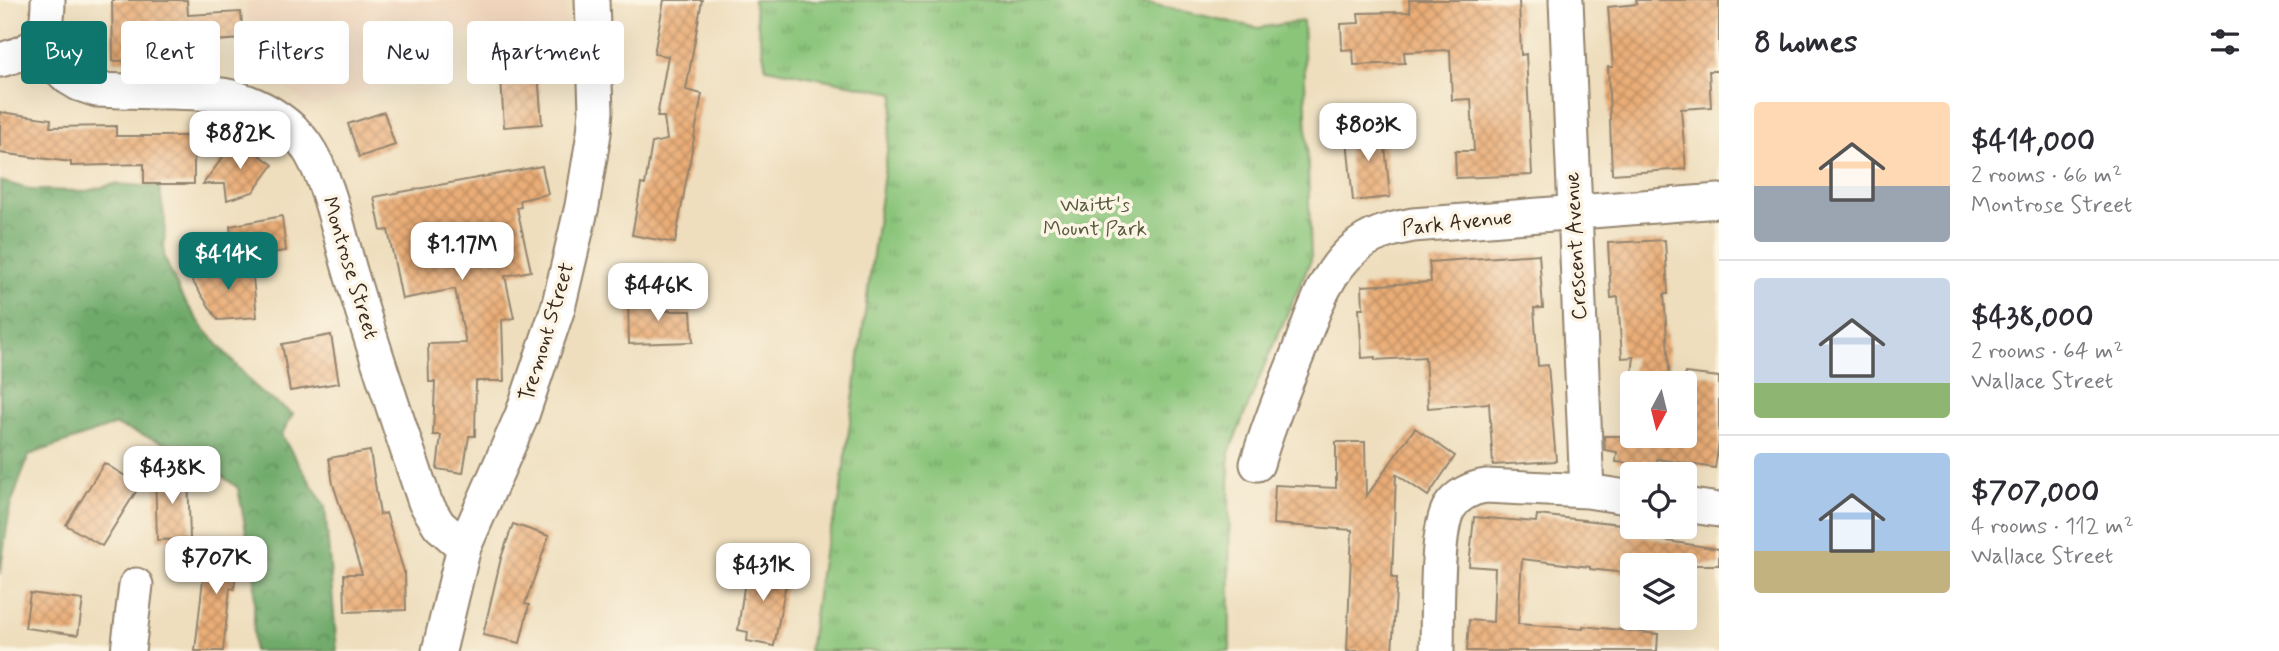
<!DOCTYPE html>
<meta charset="utf-8">
<style>
:root{--surface:#fff;--page:#f7f7f7;--text:#2b2b33;--muted:#7c7c81;--line:#e1e1e2;--accent:#0f766e}
body{margin:0;font-family:Mynerve,sans-serif;background:var(--page);color:var(--text);height:100vh;display:flex;flex-direction:column;font-size:26px;white-space:nowrap}
*{box-sizing:border-box;margin:0}
p{font-size:23px;color:var(--muted)}
.icon{flex:none;width:38px;height:38px;fill:none;stroke:currentColor;stroke-width:2;stroke-linecap:round;stroke-linejoin:round}
.map{position:relative;flex:1;overflow:hidden}
.side{display:flex;flex-direction:column;background:var(--surface);width:560px}
.side>*{flex:none}
.top-card{position:absolute;left:21px;top:21px;width:665px;height:63px;display:flex;gap:14px}
.needle{width:46px;rotate:187deg}
.fabs{position:absolute;left:1620px;top:371px;display:grid;gap:14px}
.fabs a{display:grid;place-items:center;width:77px;height:77px;border-radius:7px;background:var(--surface);box-shadow:0 7px 28px #0002;font-size:35px}
.price{position:absolute;translate:-50% -60px;padding:0 16px;border-radius:14px;background:#fff;color:#222;font-size:23px;line-height:46px;filter:drop-shadow(0 2px 4px #0008)}
.price::after{content:'';position:absolute;left:50%;top:42px;width:21px;height:16px;margin-left:-10px;background:inherit;clip-path:polygon(0 0,100% 0,50% 100%)}
.price.on{background:var(--accent);color:#fff}
ul{padding:0;list-style:none}
li{display:flex;align-items:center;gap:21px;height:175px;padding:0 35px}
li+li{border-top:2px solid var(--line)}
li span{display:grid;place-items:center;flex:none;width:196px;height:140px;border-radius:7px;color:#555}
li>.icon{margin-inline-start:auto}
span .icon{width:84px;height:84px;fill:#fffc;stroke-width:1}
li b{font-size:30px}
h2{display:flex;justify-content:space-between;align-items:center;height:84px;padding:0 35px;font-size:30px}
.pill{padding:0 24px;border-radius:7px;background:var(--surface);box-shadow:0 7px 28px #0002;font-size:24px;line-height:63px}
.pill.on{background:var(--accent);color:#fff}
main{display:flex;flex:1;min-height:0}
.map>svg:first-child{display:block}
</style>
<main>
<div class="map">
<svg width="1719" height="651" viewBox="0 0 1719 651">
<defs>
<pattern id="forest-crowns" width="20" height="18" patternUnits="userSpaceOnUse" patternTransform="scale(1.75)"><rect width="20" height="18" fill="#6faa6a"/><path d="M2 6a3 3 0 1 1 6 0M12 15a3 3 0 1 1 6 0" fill="none" stroke="#5c8b57"/></pattern>
<pattern id="park-tufts" width="24" height="20" patternUnits="userSpaceOnUse" patternTransform="scale(1.75)"><rect width="24" height="20" fill="#8ac57a"/><path d="M3 7l-1-3M5 7V3M7 7l1-3M15 17l-1-3M17 17v-4M19 17l1-3" fill="none" stroke="#72a063"/></pattern>
<pattern id="building-cross-hatch" width="8" height="8" patternUnits="userSpaceOnUse" patternTransform="scale(1.75)"><rect width="8" height="8" fill="#eaad77"/><path d="M0 0l8 8M0 8l8-8" fill="none" stroke="#bf8d61"/></pattern>
</defs>
<rect width="100%" height="100%" fill="#fcf5e5"/>
<filter id="ink" filterUnits="userSpaceOnUse"><feTurbulence type="fractalNoise" baseFrequency=".0143" numOctaves="2"/><feDisplacementMap in="SourceGraphic" scale="14" xChannelSelector="R" yChannelSelector="G"/><feConvolveMatrix kernelMatrix="1 2 1 2 8 2 1 2 1" color-interpolation-filters="sRGB"/></filter>
<filter id="wash" filterUnits="userSpaceOnUse"><feTurbulence type="fractalNoise" baseFrequency=".00686" numOctaves="4" result="noise"/><feDisplacementMap in="SourceGraphic" scale="28" xChannelSelector="R" yChannelSelector="G"/><feGaussianBlur stdDeviation="1.57" result="paint"/><feColorMatrix in="noise" values="0 0 0 0 0 0 0 0 0 0 0 0 0 0 0 0 0 1.4 0 .05"/><feComposite in="paint" operator="in"/></filter>
<g filter="url(#wash)">
<rect width="100%" height="100%" fill="#eedebd"/>
<path fill="#f0d5bc" d="M 247,0 L 565,0 L 566,28 L 415,37 L 423,75 L 310,107 L 283,85 L 267,75 L 243,67 Z"/>
<path fill="url(#forest-crowns)" stroke="#556a44" stroke-width="2" d="M 0,181 L 32,190 L 86,191 L 115,184 L 159,187 L 165,220 L 164,257 L 182,297 L 205,330 L 259,391 L 293,414 L 281,435 L 325,506 L 337,651 L 253,651 L 255,580 L 238,488 L 190,452 L 115,425 L 29,455 L 10,507 L 0,574 Z"/>
<path fill="url(#park-tufts)" stroke="#62784c" stroke-width="2" d="M 753,0 L 1112,0 L 1151,4 L 1258,28 L 1303,21 L 1311,260 L 1265,364 L 1229,453 L 1230,651 L 809,651 L 823,554 L 839,503 L 895,93 L 766,68 Z"/>
<g id="blocks">
<path fill="url(#building-cross-hatch)" d="M 112,0 L 187,0 L 188,15 L 241,12 L 243,39 L 199,42 L 200,59 L 113,61 Z
M 664,0 L 702,0 L 686,90 L 702,94 L 675,243 L 632,235 L 641,184 L 645,185 L 652,143 L 667,140 L 664,117 L 657,117 L 668,56 L 654,54 Z
M 1409,0 L 1519,0 L 1521,55 L 1526,54 L 1532,175 L 1456,178 L 1455,151 L 1474,151 L 1471,99 L 1452,100 L 1450,50 L 1404,52 L 1405,63 L 1354,65 L 1353,49 L 1342,50 L 1341,24 L 1359,23 L 1358,13 L 1410,12 Z
M 1636,0 L 1719,0 L 1719,71 L 1709,71 L 1711,107 L 1681,109 L 1686,169 L 1612,174 L 1608,67 L 1613,67 L 1608,7 L 1637,4 Z
M 537,60 L 542,124 L 504,127 L 500,63 Z
M 0,112 L 51,119 L 50,127 L 116,126 L 116,136 L 194,136 L 194,184 L 144,184 L 144,164 L 71,166 L 71,162 L 0,153 Z
M 384,112 L 395,145 L 359,157 L 348,124 Z
M 1383,125 L 1390,197 L 1353,201 L 1346,129 Z
M 237,138 L 273,165 L 253,192 L 227,200 L 225,184 L 203,184 Z
M 542,166 L 548,194 L 520,200 L 521,207 L 517,208 L 531,271 L 505,276 L 514,318 L 502,320 L 504,381 L 476,381 L 475,436 L 469,436 L 463,473 L 437,469 L 441,435 L 433,435 L 435,382 L 429,382 L 428,344 L 466,343 L 455,289 L 402,299 L 388,230 L 381,231 L 374,197 Z
M 282,216 L 286,251 L 233,258 L 230,226 Z
M 1665,240 L 1668,294 L 1664,294 L 1670,383 L 1631,383 L 1634,357 L 1622,358 L 1618,297 L 1611,298 L 1608,243 Z
M 1539,254 L 1543,308 L 1534,308 L 1538,366 L 1548,365 L 1556,461 L 1493,465 L 1489,403 L 1428,408 L 1425,357 L 1375,360 L 1375,357 L 1362,358 L 1359,308 L 1363,308 L 1362,286 L 1431,282 L 1429,262 Z
M 252,268 L 257,317 L 218,320 L 187,273 Z
M 667,299 L 667,311 L 691,311 L 693,342 L 629,344 L 628,300 Z
M 331,335 L 339,383 L 290,391 L 282,344 Z
M 1685,373 L 1719,377 L 1719,442 L 1715,468 L 1657,459 L 1656,466 L 1616,462 L 1617,452 L 1605,450 L 1604,436 L 1685,436 Z
M 1415,428 L 1455,456 L 1428,496 L 1396,474 L 1392,578 L 1397,578 L 1392,651 L 1347,651 L 1352,530 L 1273,524 L 1275,485 L 1336,488 L 1336,442 L 1365,442 L 1366,497 Z
M 370,451 L 380,515 L 386,513 L 405,575 L 406,610 L 345,612 L 344,574 L 362,574 L 333,484 L 329,458 Z
M 104,463 L 140,485 L 102,546 L 66,525 Z
M 188,472 L 190,539 L 157,540 L 155,473 Z
M 1537,515 L 1630,525 L 1629,535 L 1719,549 L 1719,565 L 1626,565 L 1625,573 L 1590,569 L 1590,567 L 1522,559 L 1518,624 L 1583,629 L 1583,626 L 1658,634 L 1657,651 L 1467,651 L 1469,620 L 1493,622 L 1495,568 L 1469,566 L 1474,517 L 1536,522 Z
M 513,524 L 549,536 L 525,604 L 529,605 L 520,643 L 483,635 L 501,558 Z
M 207,543 L 240,547 L 234,589 L 230,588 L 223,651 L 195,651 Z
M 753,561 L 789,568 L 774,646 L 747,641 L 748,632 L 738,630 L 745,580 L 749,581 Z
M 30,593 L 83,600 L 78,635 L 25,628 Z"/>
</g>
</g>
<g filter="url(#ink)">
<use href="#blocks" fill-opacity="0" stroke="#94846e" stroke-width="2"/>
<g fill="none" stroke-linecap="round" stroke-linejoin="round">
<defs>
<path id="street" d="M 1566,0 L 1587,491
M 35,47 L 69,78 L 79,84 L 97,90 C 122,91 147,92 172,92 C 196,93 222,92 245,101 C 267,109 291,124 305,144 C 329,178 339,234 351,274 C 374,350 399,426 425,502 L 439,525 L 464,547
M 0,60 C 38,50 48,41 48,0
M 1257,464 C 1268,426 1283,390 1298,353 C 1312,317 1323,275 1354,249 C 1370,234 1392,229 1413,225 L 1719,201
M 1685,505 L 1719,510
M 128,651 L 136,585
M 439,651 L 464,547 L 522,415 L 558,308 L 582,206 L 594,133 L 596,111 L 592,0
M 1437,651 C 1438,620 1435,532 1449,508 C 1457,495 1472,488 1486,486 L 1587,491 L 1633,498"/>
</defs>
<use href="#street" stroke="#94846e" stroke-width="37"/>
<use href="#street" stroke="#fff" stroke-width="33"/>
</g>
</g>
<g text-anchor="middle" dominant-baseline="central" stroke-width="7" stroke-linejoin="round" paint-order="stroke">
<g font-size="21" fill="#53583a" stroke="#fcf5e5">
<text x="1095" y="205">Waitt's<tspan x="1095" dy="24">Mount Park</tspan></text>
</g>
<g font-size="21" fill="#3b2a1e" stroke="#fcf5e5">
<text transform="translate(1457 223) rotate(-6)">Park Avenue</text>
<text transform="translate(1576 246) rotate(-93)">Crescent Avenue</text>
<text transform="translate(350 268) rotate(73)">Montrose Street</text>
<text transform="translate(547 332) rotate(-73)">Tremont Street</text>
</g>
</g>
</svg>
<div class="fabs">
<a><svg class="needle" viewBox="-14 -14 28 28"><path d="M0-13l5 13h-10z" fill="#e53935"/><path d="M0 13l5-13h-10z" fill="#7c7c81"/></svg></a>
<a><svg class="icon" aria-label="locate" viewBox="0 0 24 24"><circle cx="12" cy="12" r="6"/><path d="M12 2v4M12 18v4M2 12h4M18 12h4"/></svg></a>
<a><svg class="icon" aria-label="layers" viewBox="0 0 24 24"><path d="M12 4l9 5-9 5-9-5zM3 14l9 5 9-5"/></svg></a>
</div>
<b class="price" style="left:1368px;top:163px">$803K</b>
<b class="price" style="left:240px;top:171px">$882K</b>
<b class="price" style="left:462px;top:282px">$1.17M</b>
<b class="price on" style="left:228px;top:292px">$414K</b>
<b class="price" style="left:658px;top:323px">$446K</b>
<b class="price" style="left:172px;top:506px">$438K</b>
<b class="price" style="left:216px;top:596px">$707K</b>
<b class="price" style="left:763px;top:603px">$431K</b>
<div class="top-card">
<a class="pill on">Buy</a>
<a class="pill">Rent</a>
<a class="pill">Filters</a>
<a class="pill">New</a>
<a class="pill">Apartment</a>
</div>
</div>
<section class="side">
<h2>8 homes<svg class="icon" aria-label="filters" viewBox="0 0 24 24"><path d="M4 7h16M4 17h16"/><circle cx="9" cy="7" r="2"/><circle cx="15" cy="17" r="2"/></svg></h2>
<ul>
<li><span style="background:linear-gradient(#ffd9b3 60%,#9aa5b1 0)"><svg class="icon" aria-label="home" viewBox="0 0 24 24"><path d="M3 11l9-7 9 7M6 9v11h12V9"/></svg></span><div><b>$414,000</b><p>2 rooms · 66 m²</p><p>Montrose Street</p></div></li>
<li><span style="background:linear-gradient(#c9d6e8 75%,#8fb573 0)"><svg class="icon" aria-label="home" viewBox="0 0 24 24"><path d="M3 11l9-7 9 7M6 9v11h12V9"/></svg></span><div><b>$438,000</b><p>2 rooms · 64 m²</p><p>Wallace Street</p></div></li>
<li><span style="background:linear-gradient(#a9c7e8 70%,#c2b280 0)"><svg class="icon" aria-label="home" viewBox="0 0 24 24"><path d="M3 11l9-7 9 7M6 9v11h12V9"/></svg></span><div><b>$707,000</b><p>4 rooms · 112 m²</p><p>Wallace Street</p></div></li>
</ul>
</section>
</main>
